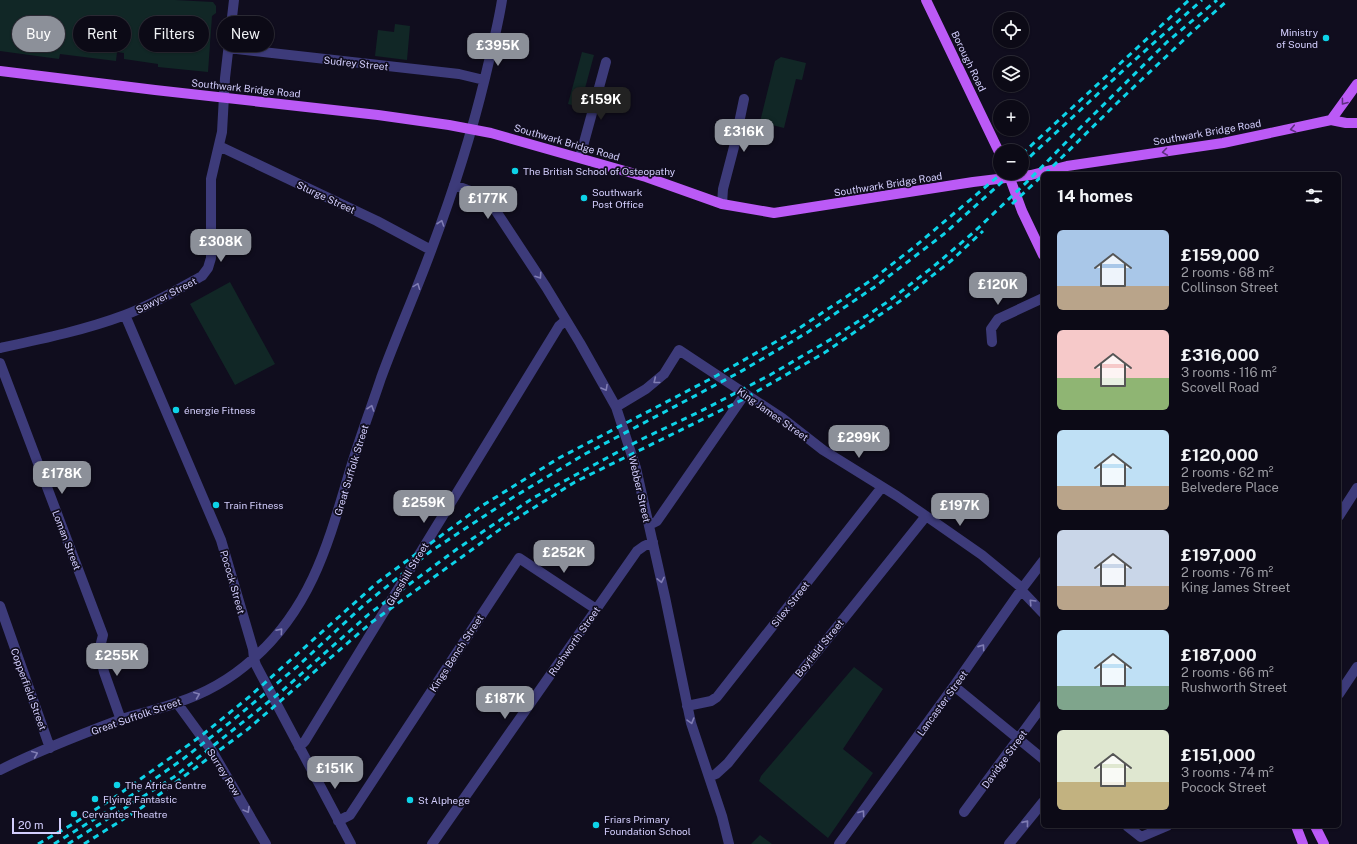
<!DOCTYPE html>
<meta charset="utf-8">
<style>
:root{--surface:#0c0a16;--page:#1a1823;--text:#f1f3f6;--muted:#9a9aa1;--line:#2c2b35;--accent:#8c9099}
body{margin:0;font-family:"Public Sans",sans-serif;background:var(--page);color:var(--text);height:100vh;display:flex;flex-direction:column;font-size:15px;white-space:nowrap}
*{box-sizing:border-box;margin:0}
p{font-size:13px;color:var(--muted)}
.icon{flex:none;width:22px;height:22px;fill:none;stroke:currentColor;stroke-width:2;stroke-linecap:round;stroke-linejoin:round}
.map{position:relative;flex:1;overflow:hidden}
.drawer{position:absolute;left:1041px;top:172px;width:300px;height:656px;display:flex;flex-direction:column;background:var(--surface);border-radius:6px;box-shadow:0 1px 3px #0004,0 0 0 1px var(--line)}
.drawer>*{flex:none}
.guide{position:absolute;left:12px;top:16px;width:380px;height:36px;display:flex;gap:8px}
.controls{position:absolute;left:993px;top:12px;display:grid;gap:8px}
.controls a{display:grid;place-items:center;width:36px;height:36px;border-radius:50%;background:var(--surface);box-shadow:0 1px 3px #0004,0 0 0 1px var(--line);font-size:20px}
.scale{position:absolute;left:12px;bottom:10px;width:49px;box-sizing:border-box;padding-left:4px;border:2px solid #d2cdfc;border-top:0;font-size:11px;line-height:14px;white-space:nowrap;color:#d2cdfc;-webkit-text-stroke:3px #100d1e;paint-order:stroke}
.price{position:absolute;translate:-50% -34px;padding:0 9px;border-radius:8px;background:var(--accent);color:#fff;font-size:13px;line-height:26px;filter:drop-shadow(0 1px 2px #0008)}
.price::after{content:'';position:absolute;left:50%;top:24px;width:12px;height:9px;margin-left:-6px;background:inherit;clip-path:polygon(0 0,100% 0,50% 100%)}
.price.active{background:#222;color:#fff}
ul{padding:0;list-style:none}
li{display:flex;align-items:center;gap:12px;height:100px;padding:0 16px}
li span{display:grid;place-items:center;flex:none;width:112px;height:80px;border-radius:6px;color:#555}
li>.icon{margin-inline-start:auto}
span .icon{width:48px;height:48px;fill:#fffc;stroke-width:1}
li b{font-size:17px}
h2{display:flex;justify-content:space-between;align-items:center;height:48px;padding:0 16px;font-size:17px}
.chip{padding:0 14px;border-radius:18px;background:var(--surface);box-shadow:0 1px 3px #0004,0 0 0 1px var(--line);font-size:14px;line-height:36px}
.chip.active{background:var(--accent);color:#fff}
.map>svg:first-child{display:block}
</style>
<div class="map">
<svg width="1357" height="844" viewBox="0 0 1357 844">
<rect width="100%" height="100%" fill="#100d1e"/>
<path fill="#112726" d="M 0,0 L 175,0 L 213,2 L 216,6 L 216,13 L 212,16 L 208,72 L 158,67 L 158,64 L 124,59 L 124,53 L 117,52 L 116,61 L 60,54 L 59,59 L 0,51 Z
M 395,24 L 410,26 L 407,60 L 375,56 L 378,30 L 394,32 Z
M 582,52 L 594,55 L 580,107 L 568,104 Z
M 781,57 L 806,63 L 802,80 L 796,79 L 784,128 L 760,122 L 775,61 Z
M 230,282 L 275,364 L 235,385 L 190,304 Z
M 854,667 L 883,689 L 843,749 L 873,773 L 828,838 L 759,781 L 761,776 Z
M 760,835 L 772,844 L 751,844 Z"/>
<g fill="none" stroke-linecap="round" stroke-linejoin="round">
<path stroke="#3d3b7a" stroke-width="10" d="M 228,48 L 459,74 L 484,80
M 219,146 L 377,221 L 431,250
M 580,157 L 606,62
M 454,185 L 481,195 L 490,202 L 546,287 L 580,343 L 616,407 L 636,468 L 665,597 L 691,723 L 722,816 L 729,844
M 722,204 L 723,189 L 734,147 L 744,99
M 125,315 L 221,540 L 253,649 L 254,659 L 256,665 L 351,844
M 992,342 L 991,329 L 998,319 L 1043,298
M 0,348 C 42,339 85,330 125,315 C 152,305 177,290 202,276 L 208,268 L 211,258 L 211,179 L 222,132 L 225,78 L 234,0
M 0,363 L 103,635 L 99,651 L 104,672 L 121,720
M 616,407 L 646,389 L 664,374 L 679,350 L 782,418 L 823,450 L 897,496 L 926,516 L 982,555 L 1022,588
M 1339,516 L 1357,488
M 649,525 L 657,521 L 745,394
M 1021,590 L 1043,613
M 0,606 L 50,748
M 954,686 L 1043,759
M 1339,694 L 1357,667
M 177,703 L 212,751 L 266,844
M 687,706 L 711,701 L 717,697 L 882,487
M 299,747 L 305,741 L 556,331 L 559,326 L 566,320
M 0,770 C 38,751 79,735 119,720 C 138,713 158,710 176,703 C 204,694 231,679 253,659 C 313,606 329,540 351,467 C 360,437 371,408 381,378 C 397,334 416,292 432,248 C 453,192 471,136 485,78 C 491,52 498,26 502,0
M 709,777 L 716,774 L 728,763 L 926,516
M 964,812 L 1043,705
M 338,821 L 350,815 L 519,558 L 596,609
M 1127,826 L 1141,837 L 1167,826
M 432,844 L 637,551 L 644,546 L 653,542
M 839,844 L 954,686 L 1024,586 L 1043,561
M 1009,844 L 1043,802"/>
<path stroke="#bb5af6" stroke-width="10" d="M 926,0 L 1000,154
M 0,71 L 155,90 L 378,115 L 449,125 L 491,133 L 646,177 L 722,204 L 774,213 L 973,182 L 1031,175 L 1067,166 L 1223,143 L 1331,120 L 1346,123 L 1357,123
M 1331,120 L 1357,84
M 1008,173 L 1022,211 L 1043,255
M 1296,826 L 1303,844
M 1315,826 L 1324,844"/>
<path stroke="#0dd3e8" stroke-width="3" stroke-dasharray="6 5" stroke-linecap="butt" d="M 1022,154 L 1189,0
M 1022,164 L 1128,66 L 1202,0
M 1045,174 L 1118,102 L 1191,33 L 1228,0
M 1012,204 L 1043,175
M 38,844 L 73,824 L 118,795 L 201,736 L 249,697 L 378,582 L 480,507 L 559,458 L 716,376 L 798,329 L 873,279 L 913,248 L 1002,173
M 54,844 L 122,802 L 183,759 L 233,720 L 299,665 L 365,604 L 431,551 L 512,498 L 585,454 L 740,372 L 808,332 L 876,286 L 944,234 L 1012,173
M 68,844 L 174,777 L 282,691 L 369,614 L 457,549 L 533,498 L 640,440 L 701,411 L 770,375 L 833,338 L 889,301 L 934,266 L 974,232 L 1030,179 L 1080,128 L 1167,42 L 1217,0
M 84,844 L 141,808 L 248,729 L 372,622 L 506,525 L 575,482 L 742,400 L 824,353 L 903,299 L 952,260 L 983,231"/>
</g>
<defs><path id="oneway-chevron" d="M-2-3.5L2.5 0L-2 3.5" fill="none" stroke-width="1.6" stroke-linecap="round" stroke-linejoin="round"/></defs>
<g stroke="#5d307f">
<use href="#oneway-chevron" transform="translate(1344 102) rotate(127)"/>
<use href="#oneway-chevron" transform="translate(1293 129) rotate(168)"/>
<use href="#oneway-chevron" transform="translate(1165 152) rotate(172)"/>
</g>
<g stroke="#807db4">
<use href="#oneway-chevron" transform="translate(441 223) rotate(-71)"/>
<use href="#oneway-chevron" transform="translate(539 276) rotate(56)"/>
<use href="#oneway-chevron" transform="translate(417 286) rotate(-69)"/>
<use href="#oneway-chevron" transform="translate(656 381) rotate(141)"/>
<use href="#oneway-chevron" transform="translate(605 388) rotate(61)"/>
<use href="#oneway-chevron" transform="translate(371 408) rotate(-71)"/>
<use href="#oneway-chevron" transform="translate(661 580) rotate(78)"/>
<use href="#oneway-chevron" transform="translate(1032 602) rotate(-134)"/>
<use href="#oneway-chevron" transform="translate(280 631) rotate(-49)"/>
<use href="#oneway-chevron" transform="translate(982 647) rotate(-55)"/>
<use href="#oneway-chevron" transform="translate(197 695) rotate(-22)"/>
<use href="#oneway-chevron" transform="translate(691 721) rotate(74)"/>
<use href="#oneway-chevron" transform="translate(35 754) rotate(-23)"/>
<use href="#oneway-chevron" transform="translate(247 810) rotate(60)"/>
<use href="#oneway-chevron" transform="translate(862 813) rotate(-54)"/>
<use href="#oneway-chevron" transform="translate(1026 823) rotate(-51)"/>
</g>
<g fill="#0dd3e8" stroke="#100d1e" stroke-width="1.5">
<circle cx="1326" cy="38" r="4"/>
<circle cx="515" cy="171" r="4"/>
<circle cx="584" cy="198" r="4"/>
<circle cx="176" cy="410" r="4"/>
<circle cx="216" cy="505" r="4"/>
<circle cx="117" cy="785" r="4"/>
<circle cx="95" cy="799" r="4"/>
<circle cx="410" cy="800" r="4"/>
<circle cx="74" cy="814" r="4"/>
<circle cx="596" cy="825" r="4"/>
</g>
<g text-anchor="middle" dominant-baseline="central" stroke-width="3.5" stroke-linejoin="round" paint-order="stroke">
<g font-size="10" fill="#d2cdfc" stroke="#100d1e" text-anchor="start">
<text x="1318" y="32" text-anchor="end">Ministry<tspan x="1318" dy="12">of Sound</tspan></text>
<text x="523" y="171">The British School of Osteopathy</text>
<text x="592" y="192">Southwark<tspan x="592" dy="12">Post Office</tspan></text>
<text x="184" y="410">énergie Fitness</text>
<text x="224" y="505">Train Fitness</text>
<text x="125" y="785">The Africa Centre</text>
<text x="103" y="799">Flying Fantastic</text>
<text x="418" y="800">St Alphege</text>
<text x="82" y="814">Cervantes Theatre</text>
<text x="604" y="819">Friars Primary<tspan x="604" dy="12">Foundation School</tspan></text>
</g>
<g font-size="10" fill="#d2cdfc" stroke="#100d1e">
<text transform="translate(969 61) rotate(64)">Borough Road</text>
<text transform="translate(356 63) rotate(6)">Sudrey Street</text>
<text transform="translate(246 88) rotate(6)">Southwark Bridge Road</text>
<text transform="translate(1207 132) rotate(-10)">Southwark Bridge Road</text>
<text transform="translate(567 142) rotate(16)">Southwark Bridge Road</text>
<text transform="translate(888 184) rotate(-9)">Southwark Bridge Road</text>
<text transform="translate(326 197) rotate(25)">Sturge Street</text>
<text transform="translate(166 295) rotate(-27)">Sawyer Street</text>
<text transform="translate(773 414) rotate(35)">King James Street</text>
<text transform="translate(351 470) rotate(-73)">Great Suffolk Street</text>
<text transform="translate(640 489) rotate(77)">Webber Street</text>
<text transform="translate(67 540) rotate(69)">Loman Street</text>
<text transform="translate(407 574) rotate(-59)">Glasshill Street</text>
<text transform="translate(233 582) rotate(74)">Pocock Street</text>
<text transform="translate(790 604) rotate(-52)">Silex Street</text>
<text transform="translate(574 641) rotate(-55)">Rushworth Street</text>
<text transform="translate(819 648) rotate(-51)">Boyfield Street</text>
<text transform="translate(456 653) rotate(-57)">Kings Bench Street</text>
<text transform="translate(29 689) rotate(70)">Copperfield Street</text>
<text transform="translate(942 703) rotate(-54)">Lancaster Street</text>
<text transform="translate(136 716) rotate(-19)">Great Suffolk Street</text>
<text transform="translate(1004 759) rotate(-54)">Davidge Street</text>
<text transform="translate(224 772) rotate(58)">Surrey Row</text>
</g>
</g>
</svg>
<div class="controls">
<a><svg class="icon" aria-label="locate" viewBox="0 0 24 24"><circle cx="12" cy="12" r="6"/><path d="M12 2v4M12 18v4M2 12h4M18 12h4"/></svg></a>
<a><svg class="icon" aria-label="layers" viewBox="0 0 24 24"><path d="M12 4l9 5-9 5-9-5zM3 14l9 5 9-5"/></svg></a>
<a>+</a>
<a>−</a>
</div>
<div class="scale">20 m</div>
<b class="price" style="left:498px;top:67px">£395K</b>
<b class="price active" style="left:601px;top:121px">£159K</b>
<b class="price" style="left:744px;top:153px">£316K</b>
<b class="price" style="left:488px;top:220px">£177K</b>
<b class="price" style="left:221px;top:263px">£308K</b>
<b class="price" style="left:998px;top:306px">£120K</b>
<b class="price" style="left:859px;top:459px">£299K</b>
<b class="price" style="left:62px;top:495px">£178K</b>
<b class="price" style="left:424px;top:524px">£259K</b>
<b class="price" style="left:960px;top:527px">£197K</b>
<b class="price" style="left:564px;top:574px">£252K</b>
<b class="price" style="left:117px;top:677px">£255K</b>
<b class="price" style="left:505px;top:720px">£187K</b>
<b class="price" style="left:335px;top:790px">£151K</b>
<div class="guide">
<a class="chip active">Buy</a>
<a class="chip">Rent</a>
<a class="chip">Filters</a>
<a class="chip">New</a>
</div>
<section class="drawer">
<h2>14 homes<svg class="icon" aria-label="filters" viewBox="0 0 24 24"><path d="M4 7h16M4 17h16"/><circle cx="9" cy="7" r="2"/><circle cx="15" cy="17" r="2"/></svg></h2>
<ul>
<li><span style="background:linear-gradient(#a9c7e8 70%,#b9a48a 0)"><svg class="icon" aria-label="home" viewBox="0 0 24 24"><path d="M3 11l9-7 9 7M6 9v11h12V9"/></svg></span><div><b>£159,000</b><p>2 rooms · 68 m²</p><p>Collinson Street</p></div></li>
<li><span style="background:linear-gradient(#f6c9c9 60%,#8fb573 0)"><svg class="icon" aria-label="home" viewBox="0 0 24 24"><path d="M3 11l9-7 9 7M6 9v11h12V9"/></svg></span><div><b>£316,000</b><p>3 rooms · 116 m²</p><p>Scovell Road</p></div></li>
<li><span style="background:linear-gradient(#bfe0f5 70%,#b9a48a 0)"><svg class="icon" aria-label="home" viewBox="0 0 24 24"><path d="M3 11l9-7 9 7M6 9v11h12V9"/></svg></span><div><b>£120,000</b><p>2 rooms · 62 m²</p><p>Belvedere Place</p></div></li>
<li><span style="background:linear-gradient(#c9d6e8 70%,#b9a48a 0)"><svg class="icon" aria-label="home" viewBox="0 0 24 24"><path d="M3 11l9-7 9 7M6 9v11h12V9"/></svg></span><div><b>£197,000</b><p>2 rooms · 76 m²</p><p>King James Street</p></div></li>
<li><span style="background:linear-gradient(#bfe0f5 70%,#7fa58c 0)"><svg class="icon" aria-label="home" viewBox="0 0 24 24"><path d="M3 11l9-7 9 7M6 9v11h12V9"/></svg></span><div><b>£187,000</b><p>2 rooms · 66 m²</p><p>Rushworth Street</p></div></li>
<li><span style="background:linear-gradient(#dfe7d0 65%,#c2b280 0)"><svg class="icon" aria-label="home" viewBox="0 0 24 24"><path d="M3 11l9-7 9 7M6 9v11h12V9"/></svg></span><div><b>£151,000</b><p>3 rooms · 74 m²</p><p>Pocock Street</p></div></li>
</ul>
</section>
</div>
